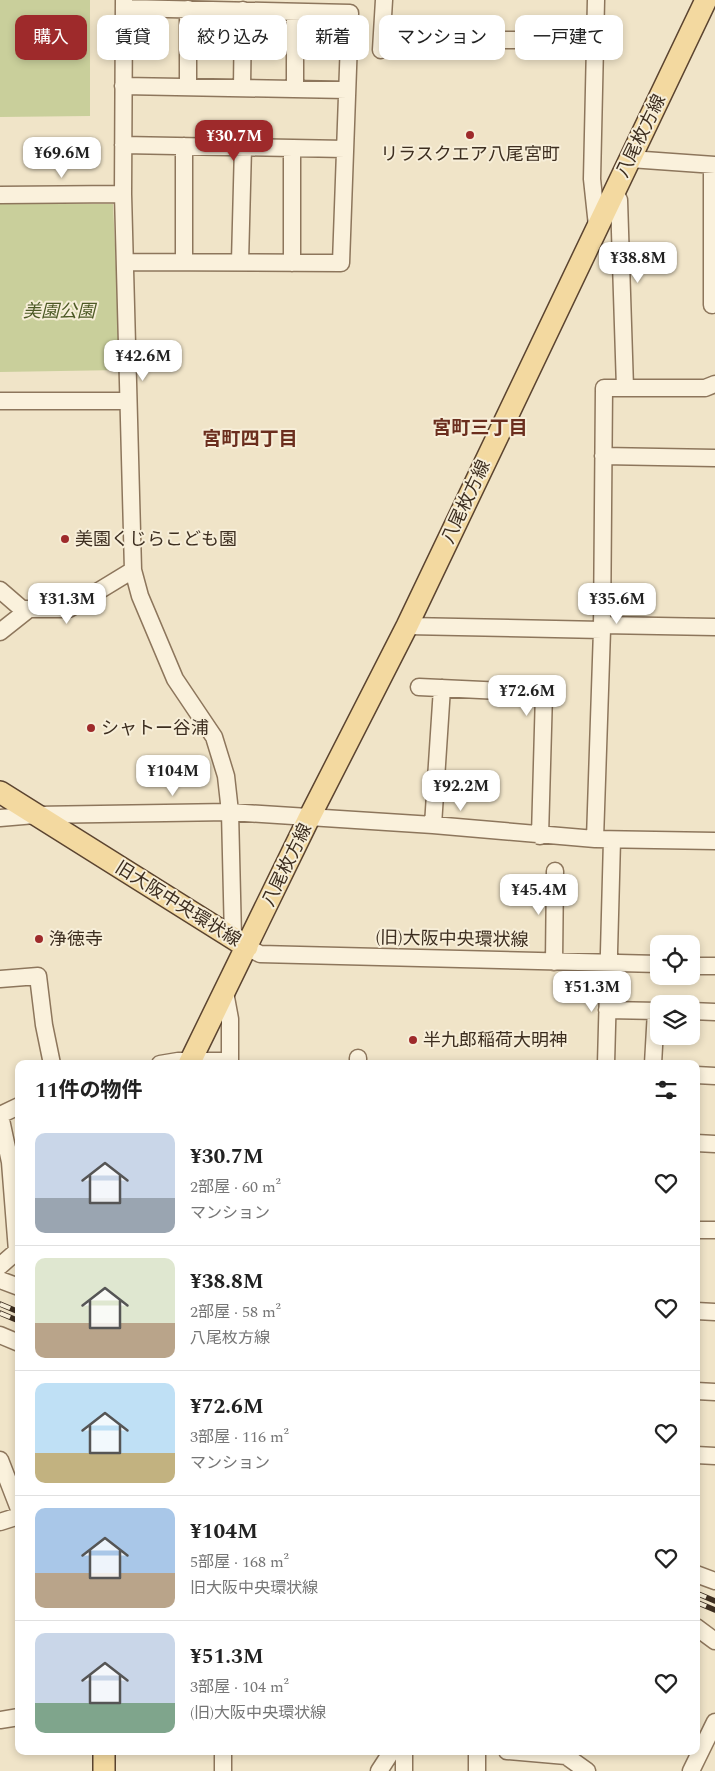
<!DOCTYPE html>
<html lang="ja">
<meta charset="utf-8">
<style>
:root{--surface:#fff;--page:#f2f2f2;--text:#222;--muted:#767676;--line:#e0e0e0;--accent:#9e2a2b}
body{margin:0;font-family:Spectral,"Noto Sans JP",serif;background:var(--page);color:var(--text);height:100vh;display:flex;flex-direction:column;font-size:19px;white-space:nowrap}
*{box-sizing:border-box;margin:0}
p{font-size:16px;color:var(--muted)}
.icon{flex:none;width:28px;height:28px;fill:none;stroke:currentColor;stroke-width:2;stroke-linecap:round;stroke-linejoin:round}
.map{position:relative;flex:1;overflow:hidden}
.details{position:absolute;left:15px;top:1060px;width:685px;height:695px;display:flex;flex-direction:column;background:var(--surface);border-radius:10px;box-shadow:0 2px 8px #0003}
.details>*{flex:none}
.hud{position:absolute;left:15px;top:15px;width:685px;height:45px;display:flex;gap:10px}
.fabs{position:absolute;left:650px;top:935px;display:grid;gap:10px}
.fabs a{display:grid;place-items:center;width:50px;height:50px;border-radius:10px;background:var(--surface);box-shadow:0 2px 8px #0003;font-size:25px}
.price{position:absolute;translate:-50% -42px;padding:0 11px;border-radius:10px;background:#fff;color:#222;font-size:16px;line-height:32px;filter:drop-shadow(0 1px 2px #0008)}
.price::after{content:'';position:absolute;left:50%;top:30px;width:15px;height:11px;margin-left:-8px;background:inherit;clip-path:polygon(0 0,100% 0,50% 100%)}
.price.on{background:var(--accent);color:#fff}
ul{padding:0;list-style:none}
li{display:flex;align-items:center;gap:15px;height:125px;padding:0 20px}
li+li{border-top:1px solid var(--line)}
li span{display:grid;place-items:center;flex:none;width:140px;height:100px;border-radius:10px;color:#555}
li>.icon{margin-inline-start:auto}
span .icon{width:60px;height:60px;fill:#fffc;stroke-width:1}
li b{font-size:21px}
h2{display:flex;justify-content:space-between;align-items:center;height:60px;padding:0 20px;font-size:21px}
.chip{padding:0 18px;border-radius:10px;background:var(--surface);box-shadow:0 2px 8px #0003;font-size:18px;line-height:45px}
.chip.on{background:var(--accent);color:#fff}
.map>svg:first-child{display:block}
</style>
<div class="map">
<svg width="715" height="1771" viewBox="0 0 715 1771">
<rect width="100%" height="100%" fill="#f0e4c8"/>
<path fill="#c9cf9b" d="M 0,0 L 90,0 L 90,116 L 0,117 Z
M 0,204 L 113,204 L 121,370 L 0,372 Z"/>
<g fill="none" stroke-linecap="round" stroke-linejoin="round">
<defs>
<path id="minor" d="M 124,0 L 123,194 L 133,570 L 140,596 L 175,679 L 214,737 L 226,776 L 230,812 L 233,938
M 596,0 L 592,179 L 597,226
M 124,8 L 350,13 L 341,263 L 125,262
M 188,9 L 188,87
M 295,12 L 295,89
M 382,40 L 595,40
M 381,50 L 384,0
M 123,86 L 347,90
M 242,88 L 243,10
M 123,145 L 345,149
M 292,148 L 292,263
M 630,159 L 715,165
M 712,165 L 712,305
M 614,191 L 619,200 L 625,388
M 0,195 L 123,194
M 184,262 L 184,146
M 240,262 L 243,147
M 0,401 L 128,401
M 603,456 L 715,458
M 0,590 L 22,609 L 69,609 L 133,570
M 602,625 L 715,627
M 407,626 L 602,630 L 595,839
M 602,630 L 604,388 L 705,388 L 715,384
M 0,632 L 29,609
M 419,687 L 544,693 L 540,836
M 0,818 L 35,815 L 230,812 L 433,825 L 595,839 L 715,841
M 433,825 L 442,688
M 247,947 L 260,954 L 659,964
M 554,962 L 555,871
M 691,966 L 715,966
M 0,979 L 38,976 L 44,1025 L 52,1064
M 225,992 L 230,1019 L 230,1061
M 607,1010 L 659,1011
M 691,1011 L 715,1012
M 358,1058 L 358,1064
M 160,1064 L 178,1061 L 230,1061 L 230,1064
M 606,1064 L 612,840
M 653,1064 L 656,1011
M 696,1075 L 715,1076
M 0,1115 L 19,1106
M 696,1143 L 715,1144
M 696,1230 L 715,1230
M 0,1266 L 17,1251 L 10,1162 L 0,1115
M 0,1280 L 19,1287
M 696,1311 L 715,1312
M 0,1335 L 19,1343
M 696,1391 L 715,1392
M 696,1455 L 715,1456
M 0,1460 L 19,1509
M 0,1522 L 19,1516
M 696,1574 L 715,1581
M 696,1627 L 715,1641
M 0,1720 L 19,1717
M 477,1751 L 477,1771
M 507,1751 L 566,1756 L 587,1771
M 223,1771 L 223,1751
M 379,1771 L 392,1751
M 404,1771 L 404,1751
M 691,1771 L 715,1722"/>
<path id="major" d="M 0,792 L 247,947
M 189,1064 L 309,818 L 407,626 L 706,0
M 104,1771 L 104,1751"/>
</defs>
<use href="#minor" stroke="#8d765c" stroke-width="19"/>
<use href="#major" stroke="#5b4430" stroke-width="24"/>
<use href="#minor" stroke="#faf1dc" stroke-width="16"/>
<use href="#major" stroke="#f3d9a0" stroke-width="21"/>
<defs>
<path id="rail" d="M 0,1304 L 19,1312
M 0,1313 L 19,1321
M 696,1593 L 715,1601
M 696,1602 L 715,1610"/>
</defs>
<use href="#rail" stroke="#3d2e20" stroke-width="5.5"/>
<use href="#rail" stroke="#f7eed8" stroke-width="4" stroke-dasharray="11" stroke-linecap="butt"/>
</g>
<g fill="#9e2a2b" stroke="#f7eed8" stroke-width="2">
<circle cx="470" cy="135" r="5"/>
<circle cx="65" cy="539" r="5"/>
<circle cx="91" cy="728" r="5"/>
<circle cx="39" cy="939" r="5"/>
<circle cx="413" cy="1040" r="5"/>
</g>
<g text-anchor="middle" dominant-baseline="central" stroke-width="4" stroke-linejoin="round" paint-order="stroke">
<g font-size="18" fill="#3d2e20" stroke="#f7eed8">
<text transform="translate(641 136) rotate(-64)">八尾枚方線</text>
<text transform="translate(466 502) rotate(-65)">八尾枚方線</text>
<text transform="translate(287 865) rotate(-64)">八尾枚方線</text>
<text transform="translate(178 904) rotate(32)">旧大阪中央環状線</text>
<text transform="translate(452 939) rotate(1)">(旧)大阪中央環状線</text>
</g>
<g font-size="18" fill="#3d2e20" stroke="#f7eed8" text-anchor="start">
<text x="470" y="154" text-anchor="middle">リラスクエア八尾宮町</text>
<text x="75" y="539">美園くじらこども園</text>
<text x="101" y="728">シャトー谷浦</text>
<text x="49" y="939">浄徳寺</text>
<text x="423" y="1040">半九郎稲荷大明神</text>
</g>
<g font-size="18" font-style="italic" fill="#4d5a26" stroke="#f7eed8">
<text x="59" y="311">美園公園</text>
</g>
<g font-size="19" font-weight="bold" fill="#6b2e1e" stroke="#f7eed8">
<text x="480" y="428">宮町三丁目</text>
<text x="250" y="439">宮町四丁目</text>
</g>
</g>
</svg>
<div class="fabs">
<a><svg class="icon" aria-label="locate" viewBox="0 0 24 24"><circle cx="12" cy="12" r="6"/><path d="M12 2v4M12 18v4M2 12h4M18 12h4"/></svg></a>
<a><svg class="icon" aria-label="layers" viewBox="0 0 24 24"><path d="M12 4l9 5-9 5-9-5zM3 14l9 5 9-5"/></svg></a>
</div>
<b class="price on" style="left:234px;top:162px">¥30.7M</b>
<b class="price" style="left:62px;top:179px">¥69.6M</b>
<b class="price" style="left:638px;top:284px">¥38.8M</b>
<b class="price" style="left:143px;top:382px">¥42.6M</b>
<b class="price" style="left:67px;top:625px">¥31.3M</b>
<b class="price" style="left:617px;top:625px">¥35.6M</b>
<b class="price" style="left:527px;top:717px">¥72.6M</b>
<b class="price" style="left:173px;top:797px">¥104M</b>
<b class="price" style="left:461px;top:812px">¥92.2M</b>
<b class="price" style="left:539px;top:916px">¥45.4M</b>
<b class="price" style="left:592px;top:1013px">¥51.3M</b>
<div class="hud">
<a class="chip on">購入</a>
<a class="chip">賃貸</a>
<a class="chip">絞り込み</a>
<a class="chip">新着</a>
<a class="chip">マンション</a>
<a class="chip">一戸建て</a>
</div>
<section class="details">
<h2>11件の物件<svg class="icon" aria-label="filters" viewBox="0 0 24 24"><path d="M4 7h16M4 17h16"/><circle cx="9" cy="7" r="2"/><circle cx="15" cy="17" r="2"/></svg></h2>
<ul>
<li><span style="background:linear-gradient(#c9d6e8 65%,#9aa5b1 0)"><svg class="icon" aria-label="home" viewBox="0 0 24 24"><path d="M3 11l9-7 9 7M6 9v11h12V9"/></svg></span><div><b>¥30.7M</b><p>2部屋 · 60 m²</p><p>マンション</p></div><svg class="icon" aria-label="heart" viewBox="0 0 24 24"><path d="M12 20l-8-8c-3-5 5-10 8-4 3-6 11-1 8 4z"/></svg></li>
<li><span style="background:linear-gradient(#dfe7d0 65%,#b9a48a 0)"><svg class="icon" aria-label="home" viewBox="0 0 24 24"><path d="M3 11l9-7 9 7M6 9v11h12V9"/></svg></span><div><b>¥38.8M</b><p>2部屋 · 58 m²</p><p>八尾枚方線</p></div><svg class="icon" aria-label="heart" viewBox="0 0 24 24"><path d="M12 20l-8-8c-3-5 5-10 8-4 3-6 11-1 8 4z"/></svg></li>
<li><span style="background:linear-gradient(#bfe0f5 70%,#c2b280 0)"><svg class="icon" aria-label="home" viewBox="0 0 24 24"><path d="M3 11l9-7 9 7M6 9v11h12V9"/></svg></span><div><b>¥72.6M</b><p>3部屋 · 116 m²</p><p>マンション</p></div><svg class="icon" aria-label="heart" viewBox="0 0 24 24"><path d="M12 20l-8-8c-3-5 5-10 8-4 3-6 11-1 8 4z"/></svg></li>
<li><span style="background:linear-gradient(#a9c7e8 65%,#b9a48a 0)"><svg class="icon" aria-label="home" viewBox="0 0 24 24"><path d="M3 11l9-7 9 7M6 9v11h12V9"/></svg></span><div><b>¥104M</b><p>5部屋 · 168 m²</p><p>旧大阪中央環状線</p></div><svg class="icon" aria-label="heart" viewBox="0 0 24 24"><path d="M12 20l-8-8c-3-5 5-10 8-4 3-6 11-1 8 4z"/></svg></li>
<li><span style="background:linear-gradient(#c9d6e8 70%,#7fa58c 0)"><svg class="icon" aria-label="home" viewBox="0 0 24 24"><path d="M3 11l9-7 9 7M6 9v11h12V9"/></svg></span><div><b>¥51.3M</b><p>3部屋 · 104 m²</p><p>(旧)大阪中央環状線</p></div><svg class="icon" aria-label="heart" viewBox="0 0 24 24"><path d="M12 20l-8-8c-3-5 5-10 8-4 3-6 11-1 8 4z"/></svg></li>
</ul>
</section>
</div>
